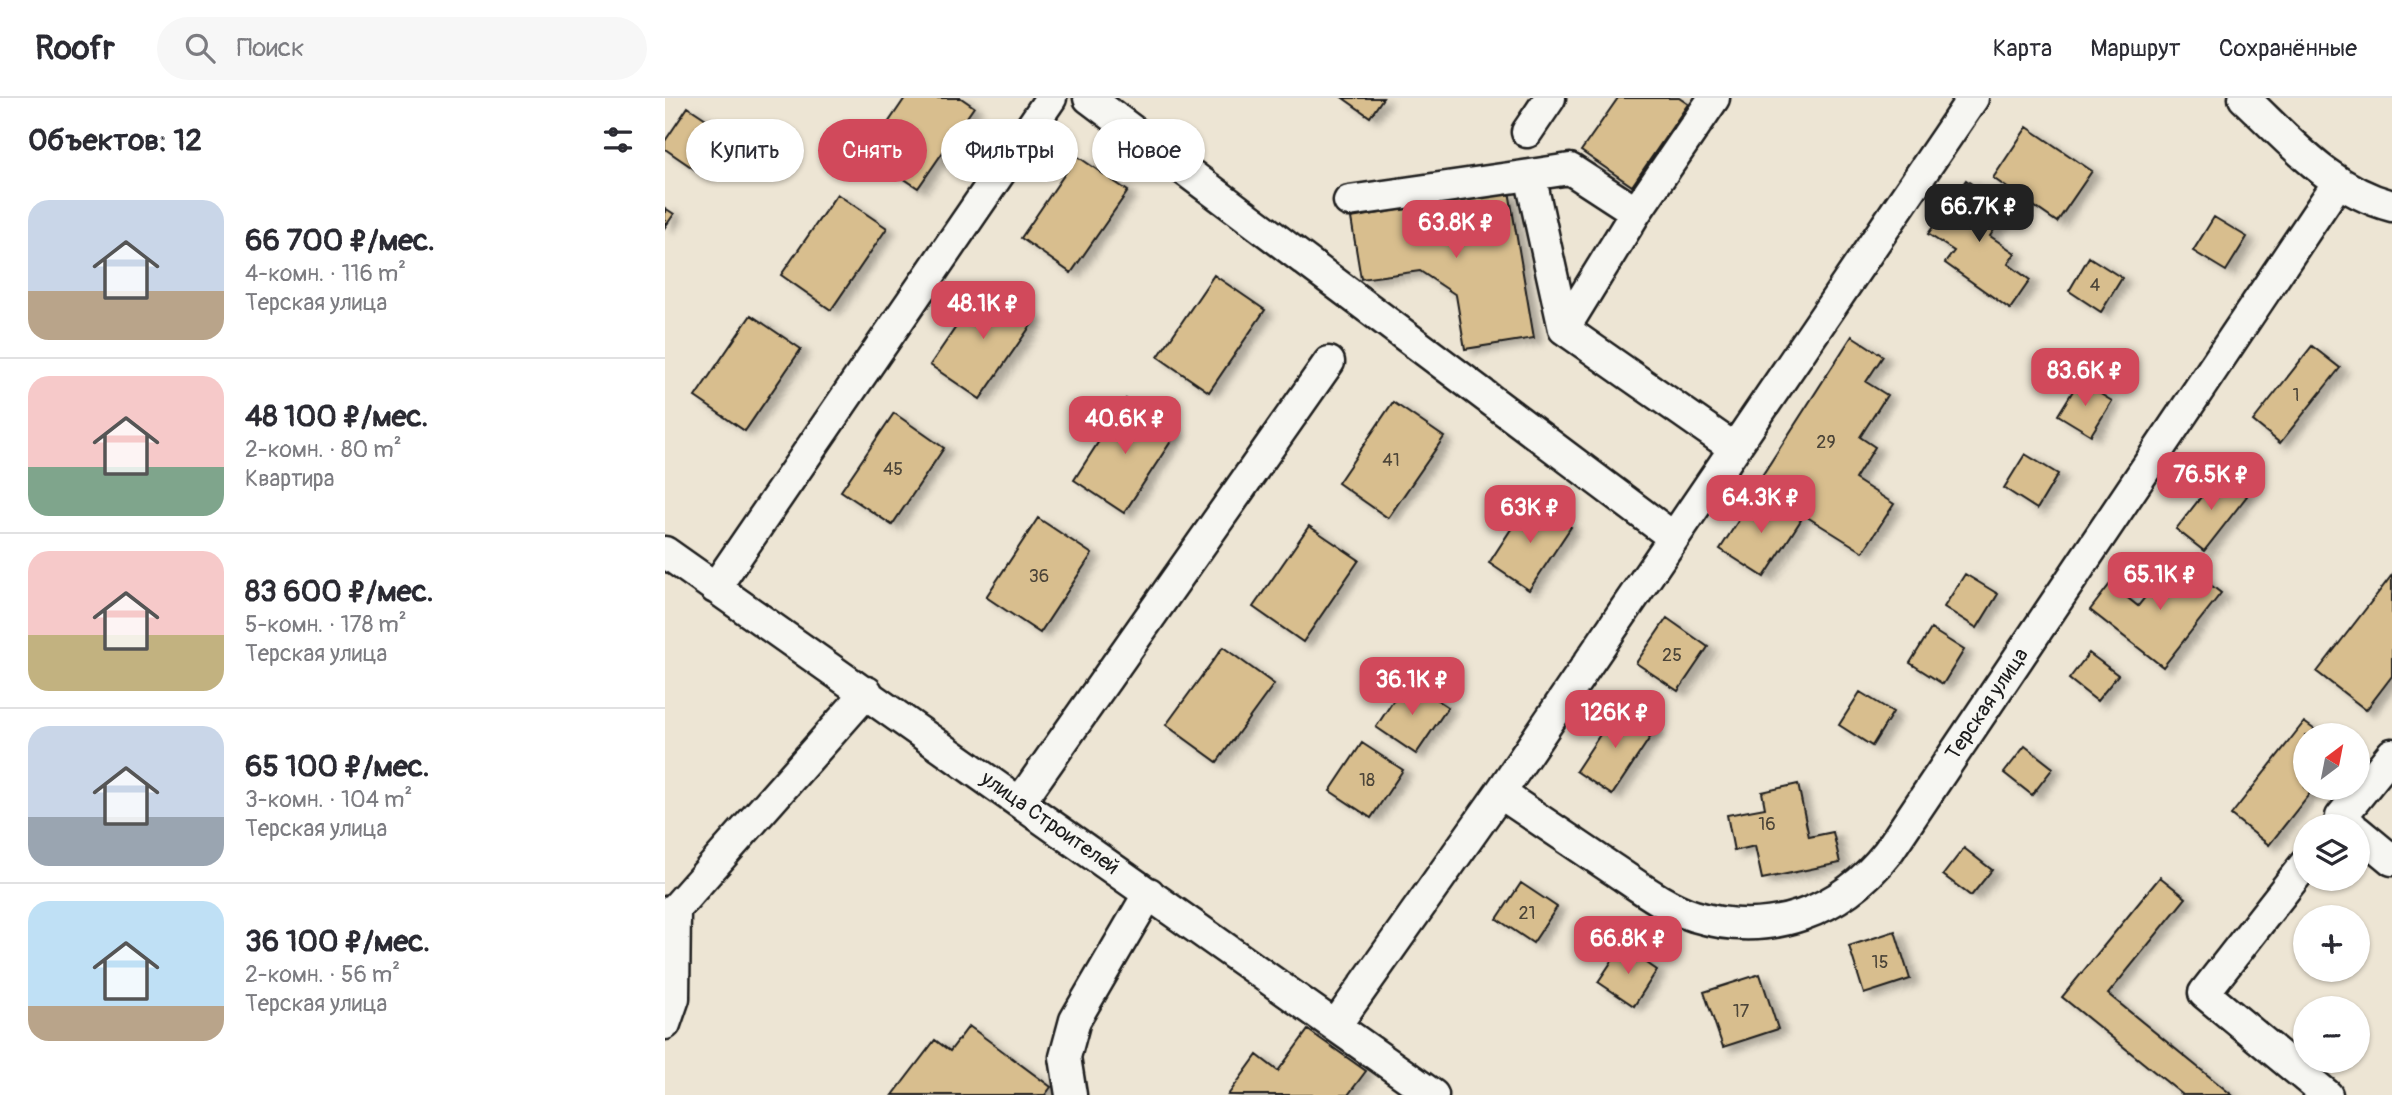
<!DOCTYPE html>
<html lang="ru">
<meta charset="utf-8">
<style>
:root{--surface:#fff;--page:#f7f7f7;--text:#2b2b33;--muted:#7c7c81;--line:#e1e1e2;--accent:#d1495b}
body{margin:0;font-family:Pangolin,sans-serif;background:var(--page);color:var(--text);height:100vh;display:flex;flex-direction:column;font-size:26px;white-space:nowrap}
*{box-sizing:border-box;margin:0}
p{font-size:23px;color:var(--muted)}
.icon{flex:none;width:38px;height:38px;fill:none;stroke:currentColor;stroke-width:2;stroke-linecap:round;stroke-linejoin:round}
.map{position:relative;flex:1;overflow:hidden}
.sheet{display:flex;flex-direction:column;background:var(--surface);width:665px}
.sheet>*{flex:none}
.hud{position:absolute;left:21px;top:21px;width:665px;height:63px;display:flex;gap:14px}
.needle{width:46px;rotate:32deg}
.controls{position:absolute;left:1628px;top:625px;display:grid;gap:14px}
.controls a{display:grid;place-items:center;width:77px;height:77px;border-radius:50%;background:var(--surface);box-shadow:0 2px 5px #0004;font-size:35px}
.price{position:absolute;translate:-50% -60px;padding:0 16px;border-radius:14px;background:var(--accent);color:#fff;font-size:23px;line-height:46px;filter:drop-shadow(0 2px 4px #0008)}
.price::after{content:'';position:absolute;left:50%;top:42px;width:21px;height:16px;margin-left:-10px;background:inherit;clip-path:polygon(0 0,100% 0,50% 100%)}
.price.on{background:#222;color:#fff}
ul{padding:0;list-style:none}
li{display:flex;align-items:center;gap:21px;height:175px;padding:0 28px}
li+li{border-top:2px solid var(--line)}
li span{display:grid;place-items:center;flex:none;width:196px;height:140px;border-radius:21px;color:#555}
li>.icon{margin-inline-start:auto}
span .icon{width:84px;height:84px;fill:#fffc;stroke-width:1}
li b{font-size:30px}
h2{display:flex;justify-content:space-between;align-items:center;height:84px;padding:0 28px;font-size:30px}
.tag{padding:0 24px;border-radius:32px;background:var(--surface);box-shadow:0 2px 5px #0004;font-size:24px;line-height:63px}
.tag.on{background:var(--accent);color:#fff}
header{display:flex;align-items:center;gap:42px;box-sizing:border-box;height:98px;padding:0 35px;background:var(--surface);border-bottom:2px solid var(--line)}
header strong{font-size:33px}
nav{display:flex;gap:38px;margin-inline-start:auto;font-size:24px}
.search{width:490px;height:63px;background:var(--page);display:flex;align-items:center;gap:18px;box-sizing:border-box;padding:0 24px;border-radius:38px;color:var(--muted);font-size:26px}
main{display:flex;flex:1;min-height:0}
.map>svg:first-child{display:block}
</style>
<header>
<strong>Roofr</strong>
<div class="search"><svg class="icon" aria-label="search" viewBox="0 0 24 24"><circle cx="10" cy="10" r="6"/><path d="M15 15l6 6"/></svg>Поиск</div>
<nav><a>Карта</a><a>Маршрут</a><a>Сохранённые</a></nav>
</header>
<main>
<section class="sheet">
<h2>Объектов: 12<svg class="icon" aria-label="filters" viewBox="0 0 24 24"><path d="M4 7h16M4 17h16"/><circle cx="9" cy="7" r="2"/><circle cx="15" cy="17" r="2"/></svg></h2>
<ul>
<li><span style="background:linear-gradient(#c9d6e8 65%,#b9a48a 0)"><svg class="icon" aria-label="home" viewBox="0 0 24 24"><path d="M3 11l9-7 9 7M6 9v11h12V9"/></svg></span><div><b>66 700 ₽/мес.</b><p>4-комн. · 116 m²</p><p>Терская улица</p></div></li>
<li><span style="background:linear-gradient(#f6c9c9 65%,#7fa58c 0)"><svg class="icon" aria-label="home" viewBox="0 0 24 24"><path d="M3 11l9-7 9 7M6 9v11h12V9"/></svg></span><div><b>48 100 ₽/мес.</b><p>2-комн. · 80 m²</p><p>Квартира</p></div></li>
<li><span style="background:linear-gradient(#f6c9c9 60%,#c2b280 0)"><svg class="icon" aria-label="home" viewBox="0 0 24 24"><path d="M3 11l9-7 9 7M6 9v11h12V9"/></svg></span><div><b>83 600 ₽/мес.</b><p>5-комн. · 178 m²</p><p>Терская улица</p></div></li>
<li><span style="background:linear-gradient(#c9d6e8 65%,#9aa5b1 0)"><svg class="icon" aria-label="home" viewBox="0 0 24 24"><path d="M3 11l9-7 9 7M6 9v11h12V9"/></svg></span><div><b>65 100 ₽/мес.</b><p>3-комн. · 104 m²</p><p>Терская улица</p></div></li>
<li><span style="background:linear-gradient(#bfe0f5 75%,#b9a48a 0)"><svg class="icon" aria-label="home" viewBox="0 0 24 24"><path d="M3 11l9-7 9 7M6 9v11h12V9"/></svg></span><div><b>36 100 ₽/мес.</b><p>2-комн. · 56 m²</p><p>Терская улица</p></div></li>
</ul>
</section>
<div class="map">
<svg width="1727" height="997" viewBox="0 0 1727 997">
<defs>
<filter id="shadow"><feDropShadow dx="8" dy="4.5" stdDeviation="3.5" flood-color="#0004"/></filter>
</defs>
<rect width="100%" height="100%" fill="#ede5d4"/>
<filter id="ink" filterUnits="userSpaceOnUse"><feTurbulence type="fractalNoise" baseFrequency=".0143" numOctaves="2"/><feDisplacementMap in="SourceGraphic" scale="14" xChannelSelector="R" yChannelSelector="G"/><feConvolveMatrix kernelMatrix="1 2 1 2 8 2 1 2 1" color-interpolation-filters="sRGB"/></filter>
<g filter="url(#ink)">
<path fill="#d8be8e" stroke="#1c1c1c" stroke-width="2" filter="url(#shadow)" d="M 240,0 L 296,0 L 309,9 L 253,90 L 202,56 Z
M 678,0 L 718,0 L 705,19 Z
M 953,0 L 1014,0 L 1023,6 L 967,88 L 916,53 Z
M 23,9 L 65,37 L 38,77 L 0,51 L 0,43 Z
M 1362,29 L 1427,73 L 1392,124 L 1328,80 Z
M 412,58 L 463,93 L 406,175 L 356,140 Z
M 1301,82 L 1343,111 L 1325,138 L 1350,155 L 1343,166 L 1365,182 L 1345,211 L 1280,165 L 1289,153 L 1263,136 Z
M 844,93 L 869,240 L 800,251 L 791,197 L 755,173 L 696,181 L 686,120 Z
M 172,96 L 222,130 L 166,212 L 116,177 Z
M 0,110 L 9,116 L 0,129 Z
M 1549,119 L 1582,139 L 1561,173 L 1528,153 Z
M 1424,159 L 1457,180 L 1436,214 L 1404,193 Z
M 549,177 L 600,212 L 544,294 L 493,259 Z
M 321,185 L 371,220 L 315,301 L 265,267 Z
M 86,217 L 136,251 L 80,333 L 30,299 Z
M 1187,238 L 1218,258 L 1201,284 L 1222,297 L 1195,339 L 1210,349 L 1190,381 L 1229,406 L 1198,454 L 1091,387 Z
M 1647,248 L 1675,270 L 1615,345 L 1588,323 Z
M 1414,283 L 1447,303 L 1426,337 L 1393,317 Z
M 461,301 L 512,334 L 459,415 L 409,382 Z
M 728,304 L 779,339 L 723,420 L 673,385 Z
M 229,315 L 279,350 L 227,427 L 176,393 Z
M 1360,356 L 1393,376 L 1372,411 L 1339,390 Z
M 1554,376 L 1582,398 L 1539,453 L 1511,431 Z
M 1092,394 L 1136,422 L 1099,479 L 1055,451 Z
M 865,402 L 906,429 L 864,492 L 824,465 Z
M 373,420 L 427,456 L 375,535 L 321,499 Z
M 644,428 L 694,462 L 638,544 L 588,509 Z
M 1511,460 L 1556,495 L 1498,569 L 1425,512 L 1445,486 L 1473,508 Z
M 1300,476 L 1333,496 L 1312,530 L 1279,509 Z
M 1727,477 L 1727,578 L 1701,612 L 1652,574 Z
M 1002,520 L 1043,549 L 1013,593 L 971,565 Z
M 1266,531 L 1299,552 L 1278,586 L 1245,565 Z
M 558,549 L 609,586 L 552,664 L 501,627 Z
M 1424,555 L 1453,577 L 1432,603 L 1404,581 Z
M 742,582 L 783,609 L 751,656 L 711,629 Z
M 1195,594 L 1228,614 L 1207,648 L 1174,627 Z
M 954,608 L 990,632 L 947,697 L 911,673 Z
M 1639,624 L 1657,637 L 1640,637 L 1640,690 L 1649,690 L 1604,747 L 1566,717 Z
M 697,645 L 738,672 L 706,720 L 665,693 Z
M 1360,648 L 1388,670 L 1367,697 L 1339,675 Z
M 1133,686 L 1144,739 L 1168,734 L 1175,765 L 1097,781 L 1090,748 L 1069,753 L 1062,717 L 1100,710 L 1097,694 Z
M 1299,750 L 1327,772 L 1306,798 L 1278,777 Z
M 1495,779 L 1521,800 L 1443,896 L 1567,997 L 1518,997 L 1397,899 Z
M 856,785 L 892,809 L 868,845 L 832,821 Z
M 1230,833 L 1245,881 L 1199,896 L 1184,848 Z
M 957,848 L 992,872 L 969,908 L 933,884 Z
M 1095,876 L 1113,931 L 1058,949 L 1039,894 Z
M 304,928 L 386,989 L 380,997 L 228,997 L 270,942 L 285,953 Z
M 643,932 L 701,973 L 683,997 L 563,997 L 592,957 L 613,973 Z"/>
<g fill="none" stroke-linecap="round" stroke-linejoin="round">
<defs>
<path id="minor" d="M 424,0 L 1008,439
M 1579,0 C 1624,42 1665,92 1727,108
M 862,34 L 885,0
M 865,77 L 905,71 L 971,114 L 1049,0
M 684,103 L 865,77 L 899,231 L 1069,350
M 899,231 L 971,114
M 0,454 L 768,997
M 50,490 L 386,0
M 835,695 C 872,720 909,745 946,770 C 972,787 998,808 1029,818 C 1104,841 1176,814 1223,754 L 1672,86
M 355,704 L 664,264
M 1687,728 L 1676,719 L 1727,656
M 1692,733 L 1727,762
M 1640,766 L 1539,895 L 1662,997
M 0,815 L 10,811 L 202,594
M 0,926 L 9,900 L 10,811
M 671,927 L 835,695 L 1308,0
M 406,997 L 400,959 L 410,922 L 484,795"/>
</defs>
<use href="#minor" stroke="#1c1c1c" stroke-width="35"/>
<use href="#minor" stroke="#f6f6f2" stroke-width="30"/>
</g>
</g>
<g text-anchor="middle" dominant-baseline="central" stroke-width="7" stroke-linejoin="round" paint-order="stroke">
<g font-size="18" fill="#4b4438">
<text x="1430" y="187">4</text>
<text x="1631" y="297">1</text>
<text x="1161" y="344">29</text>
<text x="726" y="362">41</text>
<text x="228" y="371">45</text>
<text x="374" y="478">36</text>
<text x="1007" y="557">25</text>
<text x="702" y="682">18</text>
<text x="1102" y="726">16</text>
<text x="862" y="815">21</text>
<text x="1215" y="864">15</text>
<text x="1076" y="913">17</text>
</g>
<g font-size="21" fill="#1c1c1c" stroke="#f6f6f2">
<text transform="translate(1322 606) rotate(-56)">Терская улица</text>
<text transform="translate(385 725) rotate(35)">улица Строителей</text>
</g>
</g>
</svg>
<div class="controls">
<a><svg class="needle" viewBox="-14 -14 28 28"><path d="M0-13l5 13h-10z" fill="#e53935"/><path d="M0 13l5-13h-10z" fill="#7c7c81"/></svg></a>
<a><svg class="icon" aria-label="layers" viewBox="0 0 24 24"><path d="M12 4l9 5-9 5-9-5zM3 14l9 5 9-5"/></svg></a>
<a>+</a>
<a>−</a>
</div>
<b class="price on" style="left:1314px;top:146px">66.7K ₽</b>
<b class="price" style="left:791px;top:162px">63.8K ₽</b>
<b class="price" style="left:318px;top:243px">48.1K ₽</b>
<b class="price" style="left:1420px;top:310px">83.6K ₽</b>
<b class="price" style="left:460px;top:358px">40.6K ₽</b>
<b class="price" style="left:1546px;top:414px">76.5K ₽</b>
<b class="price" style="left:1096px;top:437px">64.3K ₽</b>
<b class="price" style="left:865px;top:447px">63K ₽</b>
<b class="price" style="left:1495px;top:514px">65.1K ₽</b>
<b class="price" style="left:747px;top:619px">36.1K ₽</b>
<b class="price" style="left:950px;top:652px">126K ₽</b>
<b class="price" style="left:963px;top:878px">66.8K ₽</b>
<div class="hud">
<a class="tag">Купить</a>
<a class="tag on">Снять</a>
<a class="tag">Фильтры</a>
<a class="tag">Новое</a>
</div>
</div>
</main>
